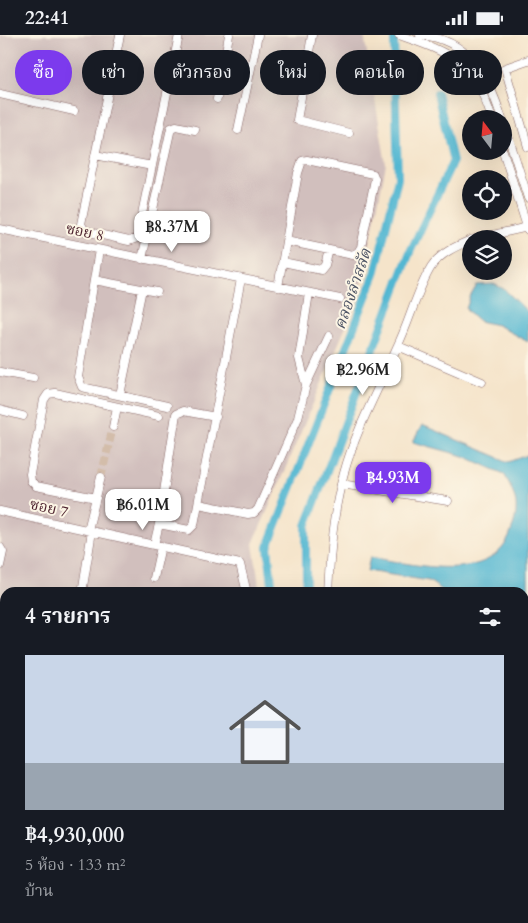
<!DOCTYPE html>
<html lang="th">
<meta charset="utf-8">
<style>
:root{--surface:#171b24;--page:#20242c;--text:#f1f3f6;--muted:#9ea1a6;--accent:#7c3aed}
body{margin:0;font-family:Cardo,"Noto Serif Thai",serif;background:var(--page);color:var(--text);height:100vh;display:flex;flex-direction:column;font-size:19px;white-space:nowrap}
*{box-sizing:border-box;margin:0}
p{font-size:16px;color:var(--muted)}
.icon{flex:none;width:28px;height:28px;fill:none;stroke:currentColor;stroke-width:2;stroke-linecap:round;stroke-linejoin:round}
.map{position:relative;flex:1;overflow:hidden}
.sheet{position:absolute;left:0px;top:552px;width:529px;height:336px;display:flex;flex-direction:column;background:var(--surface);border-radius:15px 15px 0 0;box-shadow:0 5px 20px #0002}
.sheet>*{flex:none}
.hud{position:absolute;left:15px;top:15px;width:499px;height:45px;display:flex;gap:10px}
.needle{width:32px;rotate:344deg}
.fabs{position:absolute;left:462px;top:75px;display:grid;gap:10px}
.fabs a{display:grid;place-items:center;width:50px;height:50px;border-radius:50%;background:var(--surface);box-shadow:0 5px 20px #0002;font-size:25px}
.price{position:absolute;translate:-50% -42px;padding:0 11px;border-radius:10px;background:#fff;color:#222;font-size:16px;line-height:32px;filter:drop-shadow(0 1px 2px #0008)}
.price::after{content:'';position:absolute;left:50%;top:30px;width:15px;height:11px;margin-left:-8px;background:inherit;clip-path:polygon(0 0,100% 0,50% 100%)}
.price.on{background:var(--accent);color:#fff}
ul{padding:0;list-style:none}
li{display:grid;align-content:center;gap:10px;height:265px;padding:0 25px}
li span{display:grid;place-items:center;height:155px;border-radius:0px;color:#555}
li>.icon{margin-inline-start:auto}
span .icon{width:90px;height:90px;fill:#fffc;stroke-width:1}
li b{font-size:21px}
h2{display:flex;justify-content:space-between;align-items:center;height:60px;padding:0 25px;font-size:21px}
.tag{padding:0 18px;border-radius:22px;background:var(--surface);box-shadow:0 5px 20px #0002;font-size:18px;line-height:45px}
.tag.on{background:var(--accent);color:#fff}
.status{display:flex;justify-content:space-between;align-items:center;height:35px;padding:0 25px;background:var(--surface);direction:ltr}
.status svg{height:14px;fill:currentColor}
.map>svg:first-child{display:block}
</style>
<div class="status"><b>22:41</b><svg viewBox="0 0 49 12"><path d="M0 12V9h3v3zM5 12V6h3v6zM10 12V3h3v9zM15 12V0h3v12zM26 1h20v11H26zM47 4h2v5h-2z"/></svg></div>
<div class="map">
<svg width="528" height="888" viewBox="0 0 528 888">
<rect width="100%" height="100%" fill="#fcf5e5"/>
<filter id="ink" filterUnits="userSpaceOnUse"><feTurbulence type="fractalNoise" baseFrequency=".02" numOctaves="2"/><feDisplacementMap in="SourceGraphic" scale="10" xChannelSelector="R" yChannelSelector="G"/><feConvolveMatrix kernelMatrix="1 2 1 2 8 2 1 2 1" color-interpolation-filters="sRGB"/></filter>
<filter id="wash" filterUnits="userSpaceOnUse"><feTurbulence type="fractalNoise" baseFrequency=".0096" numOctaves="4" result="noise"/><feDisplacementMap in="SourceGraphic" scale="20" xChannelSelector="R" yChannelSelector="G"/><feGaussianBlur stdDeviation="1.12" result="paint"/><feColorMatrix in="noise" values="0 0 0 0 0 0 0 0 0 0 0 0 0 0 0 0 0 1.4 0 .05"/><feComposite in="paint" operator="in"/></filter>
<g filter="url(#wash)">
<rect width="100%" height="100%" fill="#f5e4ca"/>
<path fill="#d1bfbd" d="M 0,0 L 364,0 L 386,129 L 359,261 L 253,509 L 260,557 L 5,558 L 5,884 L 14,884 L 10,888 L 0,888 Z"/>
<path fill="#bfd072" stroke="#84784e" d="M 528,587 L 528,888 L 298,888 L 298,884 L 524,884 L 524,590 Z"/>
<path fill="#53b7d2" stroke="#4e6b7e" d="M 494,249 L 504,254 L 528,277 L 528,307 L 497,290 L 479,286 L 466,274 L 470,262 L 477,250 Z
M 422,390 L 509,427 L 528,420 L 528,587 L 524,590 L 524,558 L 445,557 L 429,546 L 367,536 L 370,522 C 412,529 493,551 511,497 C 520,472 517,462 504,439 L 464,421 L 413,407 Z
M 242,884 L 298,884 L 298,888 L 243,888 Z"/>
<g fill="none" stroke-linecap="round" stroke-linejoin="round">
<path stroke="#53b7d2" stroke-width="8" d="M 273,558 L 268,512 L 375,239 L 398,143 L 394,5
M 306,558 L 306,491 L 410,217 L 453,126 L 437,58
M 28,888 L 32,884
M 57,888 L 61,884"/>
</g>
</g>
<g filter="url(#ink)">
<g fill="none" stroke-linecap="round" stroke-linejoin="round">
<path stroke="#d3bdaa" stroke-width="8" stroke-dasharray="8 4" stroke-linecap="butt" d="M 101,442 L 113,392"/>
<defs>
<path id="minor" d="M 120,0 L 81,189 L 85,196 L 129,206 L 137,203 L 179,0
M 312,0 L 297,85 L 349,98
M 399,0 C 453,19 474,27 492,84
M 420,0 C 469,4 489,42 502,84
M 528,25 L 505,33 L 528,112
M 0,59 L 74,76
M 217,64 L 229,0
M 504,88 L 528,163
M 238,95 L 258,0
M 503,116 L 528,195
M 95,120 L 152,131
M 0,194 L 340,264
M 475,204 L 528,192
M 99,215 L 78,342 L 82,352 L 167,371
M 142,224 L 171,93 L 176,91 L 195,95
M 283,227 L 321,235 L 325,230 L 329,215
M 94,245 L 157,257
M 278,252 L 298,138 L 302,126 L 307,125 L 373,139 L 375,144 L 361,212 L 358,217 L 353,220 L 286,206
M 398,311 L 482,347
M 0,337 L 33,343
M 306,350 L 329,301
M 120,360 L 142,254
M 0,375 L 23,381
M 113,392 L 117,372
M 341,449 L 448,466
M 96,463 L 36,451 L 31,446 L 30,439 L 44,365 L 48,359 L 55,358 L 159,381
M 199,469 L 248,479 L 254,478 L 258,474 L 298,383 L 306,350 L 299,323 L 309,258
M 0,476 L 240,529 L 247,558
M 159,489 L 189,495 L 194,490 L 241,244
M 88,495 L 101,442
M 154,510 L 159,489 L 176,379 L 183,376 L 216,382
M 0,512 L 3,517 L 0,531
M 154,543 L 161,511
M 82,558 L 92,496
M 328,558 C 330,518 333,476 344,438 C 356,394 379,353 397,312 C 410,286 416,257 431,232 C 440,218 457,211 471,205
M 0,628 L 5,629
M 0,717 L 5,718
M 0,752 L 5,753
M 524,864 L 528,863
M 172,884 L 177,888
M 88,888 L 92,884
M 452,888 L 455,884"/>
</defs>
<use href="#minor" stroke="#866463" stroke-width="9"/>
<path stroke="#866463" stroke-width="1" stroke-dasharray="1 4" stroke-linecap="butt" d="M 377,888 L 379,884"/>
<use href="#minor" stroke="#fff" stroke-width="8"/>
</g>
</g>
<g text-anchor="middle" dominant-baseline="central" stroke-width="4" stroke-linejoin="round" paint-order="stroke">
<g font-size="15" fill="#4a1f2b" stroke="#fcf5e5">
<text transform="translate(85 197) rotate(12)">ซอย 8</text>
<text transform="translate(49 473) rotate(13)">ซอย 7</text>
</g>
<g font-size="16" font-style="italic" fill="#4d5465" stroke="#fcf5e5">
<text transform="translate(353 254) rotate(-71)">คลองลำสลัด</text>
</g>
</g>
</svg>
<div class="fabs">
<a><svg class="needle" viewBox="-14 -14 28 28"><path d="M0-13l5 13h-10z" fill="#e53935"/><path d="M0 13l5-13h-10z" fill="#9ea1a6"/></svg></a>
<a><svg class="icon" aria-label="locate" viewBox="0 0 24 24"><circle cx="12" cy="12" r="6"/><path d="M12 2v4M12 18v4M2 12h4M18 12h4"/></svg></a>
<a><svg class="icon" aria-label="layers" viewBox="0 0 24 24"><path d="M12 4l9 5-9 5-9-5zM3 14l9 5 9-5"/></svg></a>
</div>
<b class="price" style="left:172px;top:218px">฿8.37M</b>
<b class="price" style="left:363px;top:361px">฿2.96M</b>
<b class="price on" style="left:393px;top:469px">฿4.93M</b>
<b class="price" style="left:143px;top:496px">฿6.01M</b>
<div class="hud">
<a class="tag on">ซื้อ</a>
<a class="tag">เช่า</a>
<a class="tag">ตัวกรอง</a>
<a class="tag">ใหม่</a>
<a class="tag">คอนโด</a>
<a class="tag">บ้าน</a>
</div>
<section class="sheet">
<h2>4 รายการ<svg class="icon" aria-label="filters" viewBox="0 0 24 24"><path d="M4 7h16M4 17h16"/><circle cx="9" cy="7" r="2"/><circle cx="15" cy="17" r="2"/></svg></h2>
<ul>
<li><span style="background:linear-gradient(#c9d6e8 70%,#9aa5b1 0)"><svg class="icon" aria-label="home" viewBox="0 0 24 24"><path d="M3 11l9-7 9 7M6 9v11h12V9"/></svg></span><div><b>฿4,930,000</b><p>5 ห้อง · 133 m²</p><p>บ้าน</p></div></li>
</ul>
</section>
</div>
